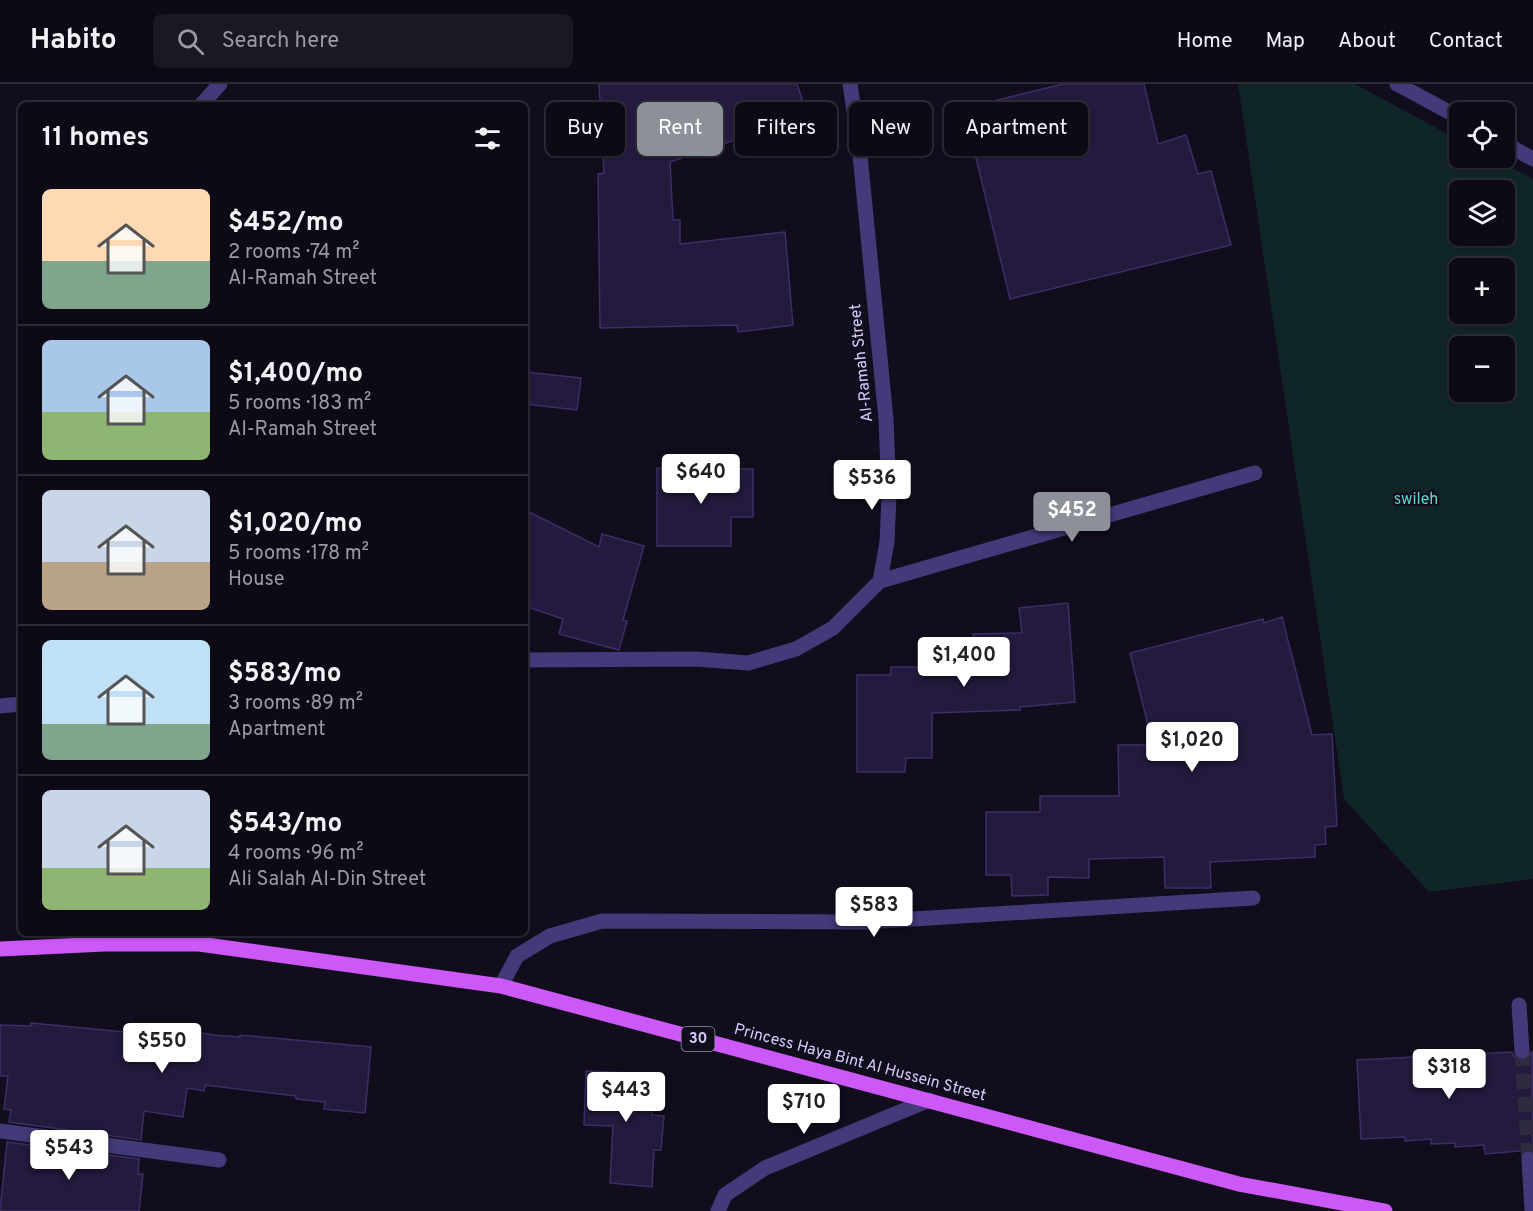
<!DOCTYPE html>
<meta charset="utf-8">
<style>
:root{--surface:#0d0a16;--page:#1b1823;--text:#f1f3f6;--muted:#9a9aa1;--line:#2d2b35;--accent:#8c9099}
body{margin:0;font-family:Overpass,sans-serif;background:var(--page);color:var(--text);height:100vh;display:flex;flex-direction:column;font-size:22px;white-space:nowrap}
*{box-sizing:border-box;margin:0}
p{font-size:20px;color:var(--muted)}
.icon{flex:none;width:33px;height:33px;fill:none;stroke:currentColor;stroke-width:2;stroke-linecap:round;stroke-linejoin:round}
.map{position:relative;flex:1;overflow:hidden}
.sheet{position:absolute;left:18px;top:18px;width:510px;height:834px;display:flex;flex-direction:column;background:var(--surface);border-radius:9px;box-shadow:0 2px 4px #0004,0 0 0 2px var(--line)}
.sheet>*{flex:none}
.guide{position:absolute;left:546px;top:18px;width:570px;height:54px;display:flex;gap:12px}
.tools{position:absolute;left:1449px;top:18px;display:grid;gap:12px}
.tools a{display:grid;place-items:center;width:66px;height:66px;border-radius:9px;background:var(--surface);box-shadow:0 2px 4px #0004,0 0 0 2px var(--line);font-size:30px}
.price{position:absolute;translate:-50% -51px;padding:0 14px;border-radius:6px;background:#fff;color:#222;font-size:20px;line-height:39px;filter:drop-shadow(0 2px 3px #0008)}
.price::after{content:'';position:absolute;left:50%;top:36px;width:18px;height:14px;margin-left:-9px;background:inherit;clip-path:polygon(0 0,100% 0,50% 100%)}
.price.active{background:var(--accent);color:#fff}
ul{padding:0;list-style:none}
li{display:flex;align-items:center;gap:18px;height:150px;padding:0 24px}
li+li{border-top:2px solid var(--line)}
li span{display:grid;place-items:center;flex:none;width:168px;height:120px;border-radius:9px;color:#555}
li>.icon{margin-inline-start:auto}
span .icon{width:72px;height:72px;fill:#fffc;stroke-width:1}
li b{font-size:26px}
h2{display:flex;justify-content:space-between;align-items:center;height:72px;padding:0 24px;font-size:26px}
.chip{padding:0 21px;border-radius:9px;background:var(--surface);box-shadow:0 2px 4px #0004,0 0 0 2px var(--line);font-size:21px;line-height:54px}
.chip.active{background:var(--accent);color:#fff}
header{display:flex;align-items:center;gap:36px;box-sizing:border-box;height:84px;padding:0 30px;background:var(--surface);border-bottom:2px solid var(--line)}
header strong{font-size:28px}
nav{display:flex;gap:33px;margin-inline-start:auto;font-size:21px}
.search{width:420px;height:54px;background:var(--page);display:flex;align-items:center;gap:15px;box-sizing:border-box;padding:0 21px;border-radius:9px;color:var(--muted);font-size:22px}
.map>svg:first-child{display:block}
</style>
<header>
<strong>Habito</strong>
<div class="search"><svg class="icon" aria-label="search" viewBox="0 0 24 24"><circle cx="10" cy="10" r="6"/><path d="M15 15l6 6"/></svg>Search here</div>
<nav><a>Home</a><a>Map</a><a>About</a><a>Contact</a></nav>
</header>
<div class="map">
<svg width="1533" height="1127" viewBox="0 0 1533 1127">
<rect width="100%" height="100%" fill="#110d1d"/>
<path fill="#102526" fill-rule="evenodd" d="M 1238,0 L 1355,0 L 1459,56 L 1460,74 L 1493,74 L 1533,95 L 1533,795 L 1429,808 L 1344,715 ZM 1460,106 L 1504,106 L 1504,152 L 1460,152 ZM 1460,184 L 1504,184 L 1504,230 L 1460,230 ZM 1460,262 L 1504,262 L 1504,308 L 1460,308 Z"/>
<path fill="#241a3d" stroke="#3e2d67" stroke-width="1.5" d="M 599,0 L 797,0 L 809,36 L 762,51 L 761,47 L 670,78 L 673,136 L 680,136 L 680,160 L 785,148 L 793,241 L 738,248 L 737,241 L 600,244 L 598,90 L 604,89 Z
M 1063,0 L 1144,0 L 1158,60 L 1186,51 L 1198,90 L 1211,87 L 1231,161 L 1010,215 L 964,24 Z
M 525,288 L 581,294 L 577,326 L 525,320 Z
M 657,384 L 753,385 L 753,433 L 731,433 L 731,462 L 657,462 Z
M 525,426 L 599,463 L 602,450 L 644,462 L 623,536 L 627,537 L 619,566 L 559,550 L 563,535 L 525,522 Z
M 1068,519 L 1075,618 L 1020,623 L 1020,626 L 932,629 L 932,674 L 906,674 L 905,688 L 857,688 L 857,591 L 891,591 L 891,583 L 974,583 L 973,550 L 1022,549 L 1019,524 Z
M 1282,533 L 1312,651 L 1332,650 L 1337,742 L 1325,743 L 1326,760 L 1315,761 L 1315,773 L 1210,778 L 1211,804 L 1165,804 L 1164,773 L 1089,775 L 1089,794 L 1048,793 L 1048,811 L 1012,812 L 1011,791 L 986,791 L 986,728 L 1040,728 L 1040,712 L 1119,712 L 1118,661 L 1153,661 L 1130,569 L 1263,535 L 1264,539 Z
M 31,939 L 156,951 L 158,942 L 214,951 L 240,953 L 240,951 L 371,963 L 365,1029 L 324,1025 L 325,1018 L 296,1015 L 296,1012 L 205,1001 L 204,1007 L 187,1004 L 183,1033 L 144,1027 L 141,1056 L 9,1038 L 11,1026 L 4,1025 L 8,992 L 0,992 L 0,941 L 31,942 Z
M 1532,967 L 1533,1066 L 1485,1070 L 1484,1061 L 1455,1063 L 1455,1059 L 1431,1060 L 1431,1055 L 1405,1057 L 1405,1053 L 1361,1055 L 1357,976 L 1512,968 L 1514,973 L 1522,977 L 1528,975 Z
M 586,987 L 654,990 L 652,1031 L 664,1032 L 661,1066 L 654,1066 L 652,1103 L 610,1099 L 613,1042 L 584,1041 Z
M 7,1058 L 139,1075 L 138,1090 L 143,1090 L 139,1127 L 0,1127 Z"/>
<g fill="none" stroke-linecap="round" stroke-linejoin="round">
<path stroke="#2f2a3e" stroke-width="15" stroke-dasharray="15 8" stroke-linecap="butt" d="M 1522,967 L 1529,1075"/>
<path stroke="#433a79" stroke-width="15" d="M 1397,0 L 1460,34
M 201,21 L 220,0
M 1504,59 L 1533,75
M 880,497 L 1255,389
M 525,576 L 696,575 L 748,579 L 796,565 L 833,544 L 880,497 L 887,458 L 889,411 L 886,335 L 859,61 L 850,0
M 0,622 L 21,620
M 501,902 L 517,872 L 550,852 L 602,837 L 865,838 L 1253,814
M 1519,921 L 1522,967
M 0,1047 L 219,1076
M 1529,1075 L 1532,1127
M 718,1127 L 725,1111 L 765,1084 L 929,1016"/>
<path stroke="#cb58f7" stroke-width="15" d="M 0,865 L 105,860 L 199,860 L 501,902 L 1239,1100 L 1385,1127"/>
</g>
<g text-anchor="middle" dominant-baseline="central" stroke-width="4.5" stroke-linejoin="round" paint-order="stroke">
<rect fill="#110d1d" stroke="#9b92b9" stroke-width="1.5" x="681.5" y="943" width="33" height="24" rx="4.5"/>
<g font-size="15" font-weight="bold" fill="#d6cbfc">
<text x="698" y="955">30</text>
</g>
<g font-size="16" fill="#d6cbfc" stroke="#110d1d">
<text transform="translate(862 279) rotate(-96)">Al-Ramah Street</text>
<text transform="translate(860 979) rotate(15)">Princess Haya Bint Al Hussein Street</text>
</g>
<g font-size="16" fill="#5cd8c5" stroke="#110d1d">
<text x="1416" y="416">swileh</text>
</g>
</g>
</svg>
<div class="tools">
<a><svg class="icon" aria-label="locate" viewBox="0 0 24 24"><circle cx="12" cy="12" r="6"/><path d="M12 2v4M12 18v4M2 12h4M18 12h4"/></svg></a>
<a><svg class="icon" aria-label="layers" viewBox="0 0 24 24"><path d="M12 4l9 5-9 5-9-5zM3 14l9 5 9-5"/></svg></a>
<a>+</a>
<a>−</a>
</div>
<b class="price" style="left:701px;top:421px">$640</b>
<b class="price" style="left:872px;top:427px">$536</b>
<b class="price active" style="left:1072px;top:459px">$452</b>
<b class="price" style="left:964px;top:604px">$1,400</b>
<b class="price" style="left:1192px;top:689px">$1,020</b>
<b class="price" style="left:874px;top:854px">$583</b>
<b class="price" style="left:162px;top:990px">$550</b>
<b class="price" style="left:1449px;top:1016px">$318</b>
<b class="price" style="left:626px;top:1039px">$443</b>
<b class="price" style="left:804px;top:1051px">$710</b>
<b class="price" style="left:69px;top:1097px">$543</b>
<div class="guide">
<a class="chip">Buy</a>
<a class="chip active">Rent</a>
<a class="chip">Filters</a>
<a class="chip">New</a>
<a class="chip">Apartment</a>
</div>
<section class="sheet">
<h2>11 homes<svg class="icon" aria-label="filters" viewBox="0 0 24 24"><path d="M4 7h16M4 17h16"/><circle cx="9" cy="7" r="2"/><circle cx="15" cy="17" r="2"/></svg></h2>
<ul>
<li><span style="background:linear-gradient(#ffd9b3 60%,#7fa58c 0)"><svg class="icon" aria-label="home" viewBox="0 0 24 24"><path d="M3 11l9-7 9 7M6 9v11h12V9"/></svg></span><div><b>$452/mo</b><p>2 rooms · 74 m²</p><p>Al-Ramah Street</p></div></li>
<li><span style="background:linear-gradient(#a9c7e8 60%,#8fb573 0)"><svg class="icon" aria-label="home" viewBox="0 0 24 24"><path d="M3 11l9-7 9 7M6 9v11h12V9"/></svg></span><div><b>$1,400/mo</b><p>5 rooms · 183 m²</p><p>Al-Ramah Street</p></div></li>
<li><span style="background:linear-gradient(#c9d6e8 60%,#b9a48a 0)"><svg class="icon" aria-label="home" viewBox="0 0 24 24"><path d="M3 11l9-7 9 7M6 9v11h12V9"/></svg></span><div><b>$1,020/mo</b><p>5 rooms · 178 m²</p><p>House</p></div></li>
<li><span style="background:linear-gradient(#bfe0f5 70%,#7fa58c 0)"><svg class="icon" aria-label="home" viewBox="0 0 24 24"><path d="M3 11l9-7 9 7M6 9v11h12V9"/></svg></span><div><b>$583/mo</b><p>3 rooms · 89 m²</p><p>Apartment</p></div></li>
<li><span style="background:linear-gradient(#c9d6e8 65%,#8fb573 0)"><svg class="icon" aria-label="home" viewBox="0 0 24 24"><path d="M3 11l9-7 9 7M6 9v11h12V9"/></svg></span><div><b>$543/mo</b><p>4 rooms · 96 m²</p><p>Ali Salah Al-Din Street</p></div></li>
</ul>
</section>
</div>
